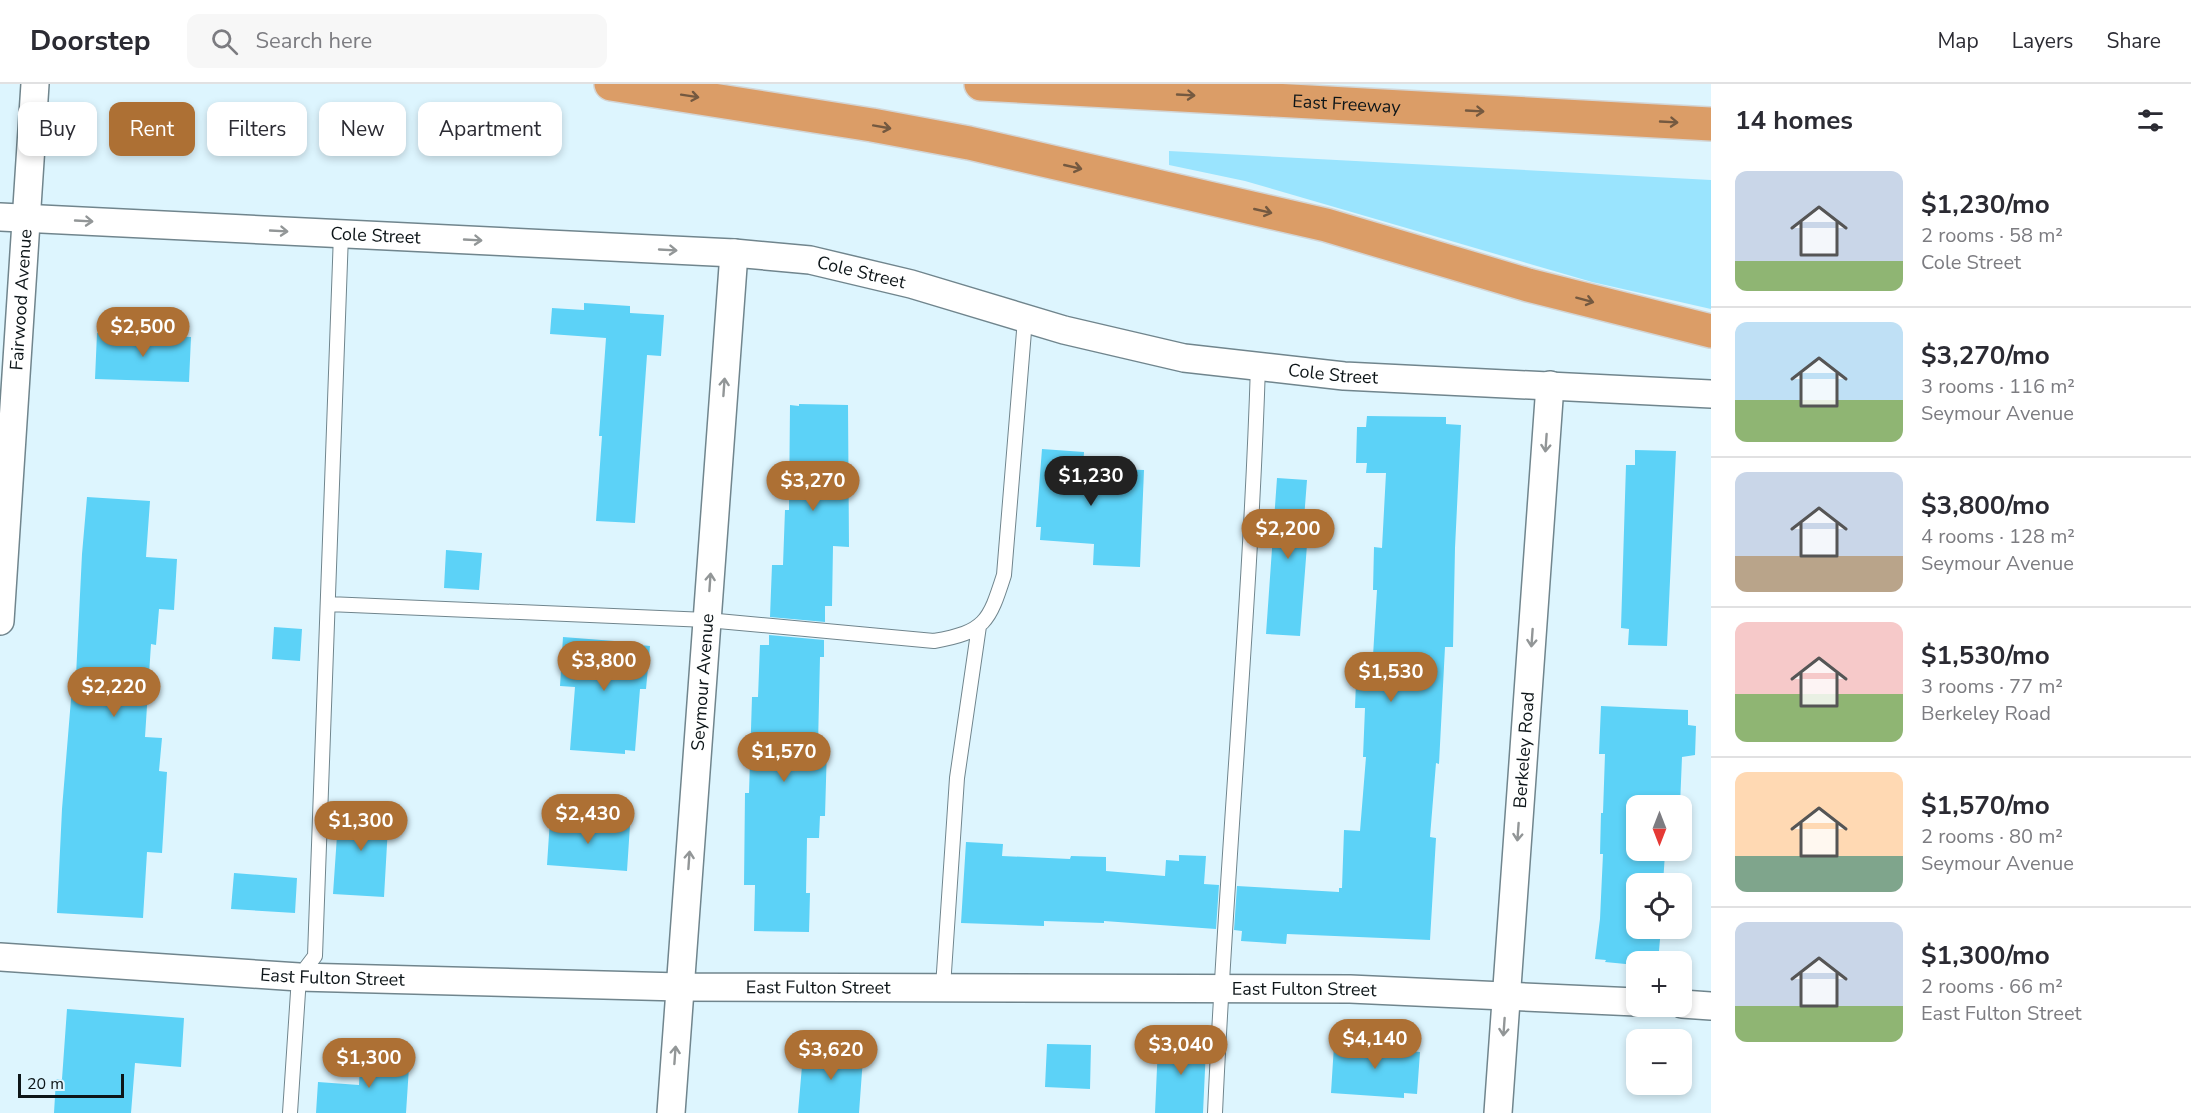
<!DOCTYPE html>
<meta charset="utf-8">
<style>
:root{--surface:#fff;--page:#f7f7f7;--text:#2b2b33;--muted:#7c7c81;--line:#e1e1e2;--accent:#ad7034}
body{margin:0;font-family:"Nunito Sans",sans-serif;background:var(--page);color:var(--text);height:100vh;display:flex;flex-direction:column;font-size:22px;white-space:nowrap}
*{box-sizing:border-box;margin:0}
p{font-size:20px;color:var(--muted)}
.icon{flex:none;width:33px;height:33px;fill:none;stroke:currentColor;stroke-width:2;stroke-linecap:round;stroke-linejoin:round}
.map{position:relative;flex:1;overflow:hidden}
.side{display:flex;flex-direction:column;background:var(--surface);width:480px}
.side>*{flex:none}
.guide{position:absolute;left:18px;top:18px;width:570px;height:54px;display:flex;gap:12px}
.needle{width:39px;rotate:180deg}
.fabs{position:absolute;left:1626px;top:711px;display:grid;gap:12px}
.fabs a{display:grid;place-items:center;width:66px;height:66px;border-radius:12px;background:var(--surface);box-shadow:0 3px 9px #0003;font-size:30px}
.scale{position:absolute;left:18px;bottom:15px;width:106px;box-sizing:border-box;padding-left:6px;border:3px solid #0d1518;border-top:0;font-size:16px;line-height:21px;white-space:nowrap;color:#0d1518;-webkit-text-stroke:4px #ddf5fe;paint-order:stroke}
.price{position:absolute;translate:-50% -51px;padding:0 14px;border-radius:21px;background:var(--accent);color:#fff;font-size:20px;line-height:39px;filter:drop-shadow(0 2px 3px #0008)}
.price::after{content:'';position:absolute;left:50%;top:36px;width:18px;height:14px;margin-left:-9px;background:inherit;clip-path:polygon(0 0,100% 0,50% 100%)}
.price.selected{background:#222;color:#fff}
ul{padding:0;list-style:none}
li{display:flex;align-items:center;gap:18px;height:150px;padding:0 24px}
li+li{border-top:2px solid var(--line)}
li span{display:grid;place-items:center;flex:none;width:168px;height:120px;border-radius:12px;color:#555}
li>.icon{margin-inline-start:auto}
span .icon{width:72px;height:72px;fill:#fffc;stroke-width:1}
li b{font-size:26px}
h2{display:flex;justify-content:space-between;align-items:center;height:72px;padding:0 24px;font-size:26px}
.pill{padding:0 21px;border-radius:12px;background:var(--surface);box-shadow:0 3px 9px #0003;font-size:21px;line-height:54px}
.pill.selected{background:var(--accent);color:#fff}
header{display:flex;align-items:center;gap:36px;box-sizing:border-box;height:84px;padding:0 30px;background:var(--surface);border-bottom:2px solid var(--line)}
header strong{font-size:28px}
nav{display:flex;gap:33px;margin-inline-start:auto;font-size:21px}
.search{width:420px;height:54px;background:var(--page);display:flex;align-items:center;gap:15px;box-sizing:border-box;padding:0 21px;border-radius:12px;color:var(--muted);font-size:22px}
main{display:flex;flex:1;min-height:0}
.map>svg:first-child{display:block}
</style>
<header>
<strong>Doorstep</strong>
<div class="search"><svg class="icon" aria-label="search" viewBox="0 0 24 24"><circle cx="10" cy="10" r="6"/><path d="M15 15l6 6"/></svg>Search here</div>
<nav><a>Map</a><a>Layers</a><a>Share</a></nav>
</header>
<main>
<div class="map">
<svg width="1711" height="1029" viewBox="0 0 1711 1029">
<rect width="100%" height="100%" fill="#ddf5fe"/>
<path fill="#9ae4fe" d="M 1169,67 L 1711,96 L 1711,225 L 1592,198 L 1245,97 L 1169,81 Z"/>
<path fill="#5cd2f7" d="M 584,219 L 630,222 L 630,229 L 664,231 L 661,272 L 647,271 L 635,439 L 596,437 L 602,352 L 599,352 L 606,254 L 550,250 L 552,224 L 584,226 Z
M 97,249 L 191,253 L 189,298 L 95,295 Z
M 799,320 L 848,321 L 849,463 L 833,462 L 832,522 L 825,522 L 825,538 L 770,533 L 772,481 L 783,481 L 785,426 L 789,426 L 790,321 L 799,322 Z
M 1367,332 L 1446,333 L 1446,340 L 1461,341 L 1455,464 L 1453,563 L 1445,563 L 1439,680 L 1436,679 L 1430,753 L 1436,754 L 1430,856 L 1287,850 L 1286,860 L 1241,857 L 1242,847 L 1234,846 L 1237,802 L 1339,808 L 1339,804 L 1342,804 L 1344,746 L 1360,747 L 1366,673 L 1363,673 L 1365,624 L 1355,624 L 1357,571 L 1373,572 L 1377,506 L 1373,506 L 1374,463 L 1382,464 L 1386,389 L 1366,389 L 1367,379 L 1356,379 L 1357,343 L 1366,343 Z
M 1042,365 L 1084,368 L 1083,384 L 1144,386 L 1140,483 L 1093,481 L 1094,460 L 1040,456 L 1041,443 L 1036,443 Z
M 1635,366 L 1676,367 L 1667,562 L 1628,561 L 1629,545 L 1621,544 L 1626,381 L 1635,381 Z
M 1277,394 L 1307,396 L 1302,461 L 1307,461 L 1300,552 L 1266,550 Z
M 87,413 L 150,417 L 146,473 L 177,475 L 174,526 L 159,525 L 156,561 L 151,560 L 145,653 L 162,654 L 159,687 L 167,688 L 162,769 L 147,768 L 143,834 L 57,829 L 62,725 L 73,591 L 76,592 L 82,470 Z
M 446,466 L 482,469 L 479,506 L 444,504 Z
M 274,543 L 302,545 L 300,577 L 272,575 Z
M 769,551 L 824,556 L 824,573 L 820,573 L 818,661 L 827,662 L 825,732 L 820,732 L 819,754 L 807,754 L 806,809 L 810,809 L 809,848 L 754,847 L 755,801 L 744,801 L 745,709 L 749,709 L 752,613 L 758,613 L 760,561 L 769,561 Z
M 563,553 L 640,559 L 640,561 L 650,562 L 646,605 L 640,605 L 635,667 L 625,666 L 625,670 L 570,666 L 575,603 L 560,602 Z
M 1601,622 L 1688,626 L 1688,641 L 1696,642 L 1695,671 L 1682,673 L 1680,722 L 1636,722 L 1636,766 L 1675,766 L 1675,770 L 1665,769 L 1663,800 L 1636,800 L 1636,844 L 1661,844 L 1658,878 L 1636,878 L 1636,881 L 1605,878 L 1606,876 L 1595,875 L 1600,835 L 1603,770 L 1600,770 L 1601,729 L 1603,729 L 1605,670 L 1599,670 Z
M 339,722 L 389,725 L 384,813 L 333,810 Z
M 550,735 L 630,741 L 627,787 L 547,781 Z
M 966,758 L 1003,760 L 1002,772 L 1070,775 L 1071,772 L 1106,773 L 1106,787 L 1165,792 L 1166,776 L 1179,777 L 1179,771 L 1206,772 L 1204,800 L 1219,801 L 1216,845 L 1104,837 L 1104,839 L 1044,837 L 1044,842 L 961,839 Z
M 234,789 L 297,794 L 295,829 L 231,825 Z
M 67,925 L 184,934 L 181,983 L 135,979 L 131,1029 L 54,1029 L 56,995 L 62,995 Z
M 1162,953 L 1203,955 L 1203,964 L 1206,964 L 1203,1029 L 1155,1029 L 1158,961 L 1161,961 Z
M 1348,957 L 1407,961 L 1407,967 L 1420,968 L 1417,1010 L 1404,1009 L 1404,1014 L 1331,1009 L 1334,961 L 1348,962 Z
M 1047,960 L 1091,961 L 1090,1005 L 1045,1003 Z
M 822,962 L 845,963 L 863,974 L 859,1029 L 798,1029 L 803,970 Z
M 373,968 L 399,970 L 399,982 L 409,983 L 406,1029 L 316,1029 L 318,998 L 359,1001 L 360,979 L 372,979 Z"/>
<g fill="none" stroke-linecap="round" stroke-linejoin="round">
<defs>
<path id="lane" d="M 328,520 L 707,536 L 934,557 C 985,548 989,538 1004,491 L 1025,235
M 943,903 L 957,694 L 979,542
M 290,1029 L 299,893 L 315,872 L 341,150
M 1215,1029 C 1226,780 1250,532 1258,282"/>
<g id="street">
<path id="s1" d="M 0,133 L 734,169 L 810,176 L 911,200 L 1064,246 L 1184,274 L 1344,292 L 1711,310"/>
<path id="s2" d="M 0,537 L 35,0"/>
<path id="s3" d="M 0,873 L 299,893 L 680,903 L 1350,905 L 1636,918"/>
<path d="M 1682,920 L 1711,922"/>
<path id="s4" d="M 671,1029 L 734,169"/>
<path id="s5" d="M 1498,1029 L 1550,301"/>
</g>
<g id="highway">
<path d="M 611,0 L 872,41 L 969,59 L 1326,141 L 1528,201 L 1711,247"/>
<path id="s6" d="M 981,0 L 1711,40"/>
</g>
</defs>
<use href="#lane" stroke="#70858d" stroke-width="16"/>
<use href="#street" stroke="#70858d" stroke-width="30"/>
<use href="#highway" stroke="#d3d5d5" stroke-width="36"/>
<use href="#lane" stroke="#fff" stroke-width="14"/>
<use href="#street" stroke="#fff" stroke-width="27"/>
<use href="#highway" stroke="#db9d67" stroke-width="33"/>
</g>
<defs><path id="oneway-shaft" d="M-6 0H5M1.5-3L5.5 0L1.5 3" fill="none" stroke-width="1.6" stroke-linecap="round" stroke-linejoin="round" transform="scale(1.5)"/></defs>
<g stroke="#745940">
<use href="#oneway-shaft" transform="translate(1186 11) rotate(3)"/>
<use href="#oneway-shaft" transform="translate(690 12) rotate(9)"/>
<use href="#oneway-shaft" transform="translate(1475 27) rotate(3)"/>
<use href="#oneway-shaft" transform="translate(1669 38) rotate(3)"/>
<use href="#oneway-shaft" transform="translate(882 43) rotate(10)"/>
<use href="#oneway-shaft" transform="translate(1073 83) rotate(13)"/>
<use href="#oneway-shaft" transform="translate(1263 127) rotate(13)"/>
<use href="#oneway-shaft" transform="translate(1585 216) rotate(15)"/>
</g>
<g stroke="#929697">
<use href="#oneway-shaft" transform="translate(84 137) rotate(3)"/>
<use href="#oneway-shaft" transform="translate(279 147) rotate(3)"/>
<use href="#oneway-shaft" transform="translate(473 156) rotate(3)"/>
<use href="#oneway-shaft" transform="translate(668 166) rotate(3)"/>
<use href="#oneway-shaft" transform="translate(724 303) rotate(-86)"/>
<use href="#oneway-shaft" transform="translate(1546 359) rotate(94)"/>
<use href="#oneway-shaft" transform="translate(710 498) rotate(-86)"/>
<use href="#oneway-shaft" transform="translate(1532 554) rotate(94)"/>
<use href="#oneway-shaft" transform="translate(1518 748) rotate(94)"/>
<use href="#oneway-shaft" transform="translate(689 776) rotate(-86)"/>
<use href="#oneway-shaft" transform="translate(1504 943) rotate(94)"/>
<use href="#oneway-shaft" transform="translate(675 971) rotate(-86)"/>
</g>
<g text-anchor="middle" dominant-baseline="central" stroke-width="4.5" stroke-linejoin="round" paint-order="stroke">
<g font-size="18" fill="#0d1518" stroke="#ddf5fe">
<text stroke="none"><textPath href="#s6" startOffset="366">East Freeway</textPath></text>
<text stroke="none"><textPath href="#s1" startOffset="376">Cole Street</textPath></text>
<text stroke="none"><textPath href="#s1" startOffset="864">Cole Street</textPath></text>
<text stroke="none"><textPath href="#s2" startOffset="322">Fairwood Avenue</textPath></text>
<text stroke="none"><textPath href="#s1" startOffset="1348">Cole Street</textPath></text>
<text stroke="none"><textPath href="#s4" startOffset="432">Seymour Avenue</textPath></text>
<text stroke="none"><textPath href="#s5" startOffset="364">Berkeley Road</textPath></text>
<text stroke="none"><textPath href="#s3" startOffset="333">East Fulton Street</textPath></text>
<text stroke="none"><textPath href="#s3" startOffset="819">East Fulton Street</textPath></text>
<text stroke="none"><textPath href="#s3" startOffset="1305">East Fulton Street</textPath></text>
</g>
</g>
</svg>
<div class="fabs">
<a><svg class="needle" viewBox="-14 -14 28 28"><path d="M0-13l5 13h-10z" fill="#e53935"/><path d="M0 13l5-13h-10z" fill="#7c7c81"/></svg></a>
<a><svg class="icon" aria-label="locate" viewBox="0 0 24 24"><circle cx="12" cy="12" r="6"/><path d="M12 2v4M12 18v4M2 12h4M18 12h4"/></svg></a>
<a>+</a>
<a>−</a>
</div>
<div class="scale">20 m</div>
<b class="price" style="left:143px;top:274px">$2,500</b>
<b class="price selected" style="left:1091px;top:423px">$1,230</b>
<b class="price" style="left:813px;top:428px">$3,270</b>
<b class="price" style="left:1288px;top:476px">$2,200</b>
<b class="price" style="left:604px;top:608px">$3,800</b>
<b class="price" style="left:1391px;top:619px">$1,530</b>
<b class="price" style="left:114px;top:634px">$2,220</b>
<b class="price" style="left:784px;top:699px">$1,570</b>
<b class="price" style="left:588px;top:761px">$2,430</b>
<b class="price" style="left:361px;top:768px">$1,300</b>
<b class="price" style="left:1375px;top:986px">$4,140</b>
<b class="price" style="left:1181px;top:992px">$3,040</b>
<b class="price" style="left:831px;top:997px">$3,620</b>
<b class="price" style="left:369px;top:1005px">$1,300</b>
<div class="guide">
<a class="pill">Buy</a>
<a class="pill selected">Rent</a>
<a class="pill">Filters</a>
<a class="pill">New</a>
<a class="pill">Apartment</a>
</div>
</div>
<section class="side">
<h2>14 homes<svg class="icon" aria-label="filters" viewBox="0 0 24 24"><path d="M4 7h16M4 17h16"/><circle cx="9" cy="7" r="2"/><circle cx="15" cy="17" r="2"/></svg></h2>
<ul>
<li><span style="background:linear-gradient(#c9d6e8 75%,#8fb573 0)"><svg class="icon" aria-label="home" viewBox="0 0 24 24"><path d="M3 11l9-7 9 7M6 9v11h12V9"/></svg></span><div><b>$1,230/mo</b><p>2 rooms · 58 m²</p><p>Cole Street</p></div></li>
<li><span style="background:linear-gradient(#bfe0f5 65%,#8fb573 0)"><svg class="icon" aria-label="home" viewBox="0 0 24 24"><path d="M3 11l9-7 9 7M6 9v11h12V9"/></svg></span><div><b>$3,270/mo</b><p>3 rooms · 116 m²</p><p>Seymour Avenue</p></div></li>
<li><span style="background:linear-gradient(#c9d6e8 70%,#b9a48a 0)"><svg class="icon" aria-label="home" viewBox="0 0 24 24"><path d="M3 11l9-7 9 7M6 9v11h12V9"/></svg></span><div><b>$3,800/mo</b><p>4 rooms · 128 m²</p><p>Seymour Avenue</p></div></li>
<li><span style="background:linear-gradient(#f6c9c9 60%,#8fb573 0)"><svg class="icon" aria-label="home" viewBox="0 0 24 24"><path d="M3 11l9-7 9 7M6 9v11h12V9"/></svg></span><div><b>$1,530/mo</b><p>3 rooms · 77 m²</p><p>Berkeley Road</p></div></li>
<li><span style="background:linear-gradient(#ffd9b3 70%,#7fa58c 0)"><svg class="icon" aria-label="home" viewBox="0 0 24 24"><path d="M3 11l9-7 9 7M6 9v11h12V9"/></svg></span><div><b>$1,570/mo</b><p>2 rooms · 80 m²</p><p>Seymour Avenue</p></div></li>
<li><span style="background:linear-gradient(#c9d6e8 70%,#8fb573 0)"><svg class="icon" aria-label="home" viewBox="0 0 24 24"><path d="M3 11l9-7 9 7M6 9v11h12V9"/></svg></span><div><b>$1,300/mo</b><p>2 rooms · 66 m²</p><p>East Fulton Street</p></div></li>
</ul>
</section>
</main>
